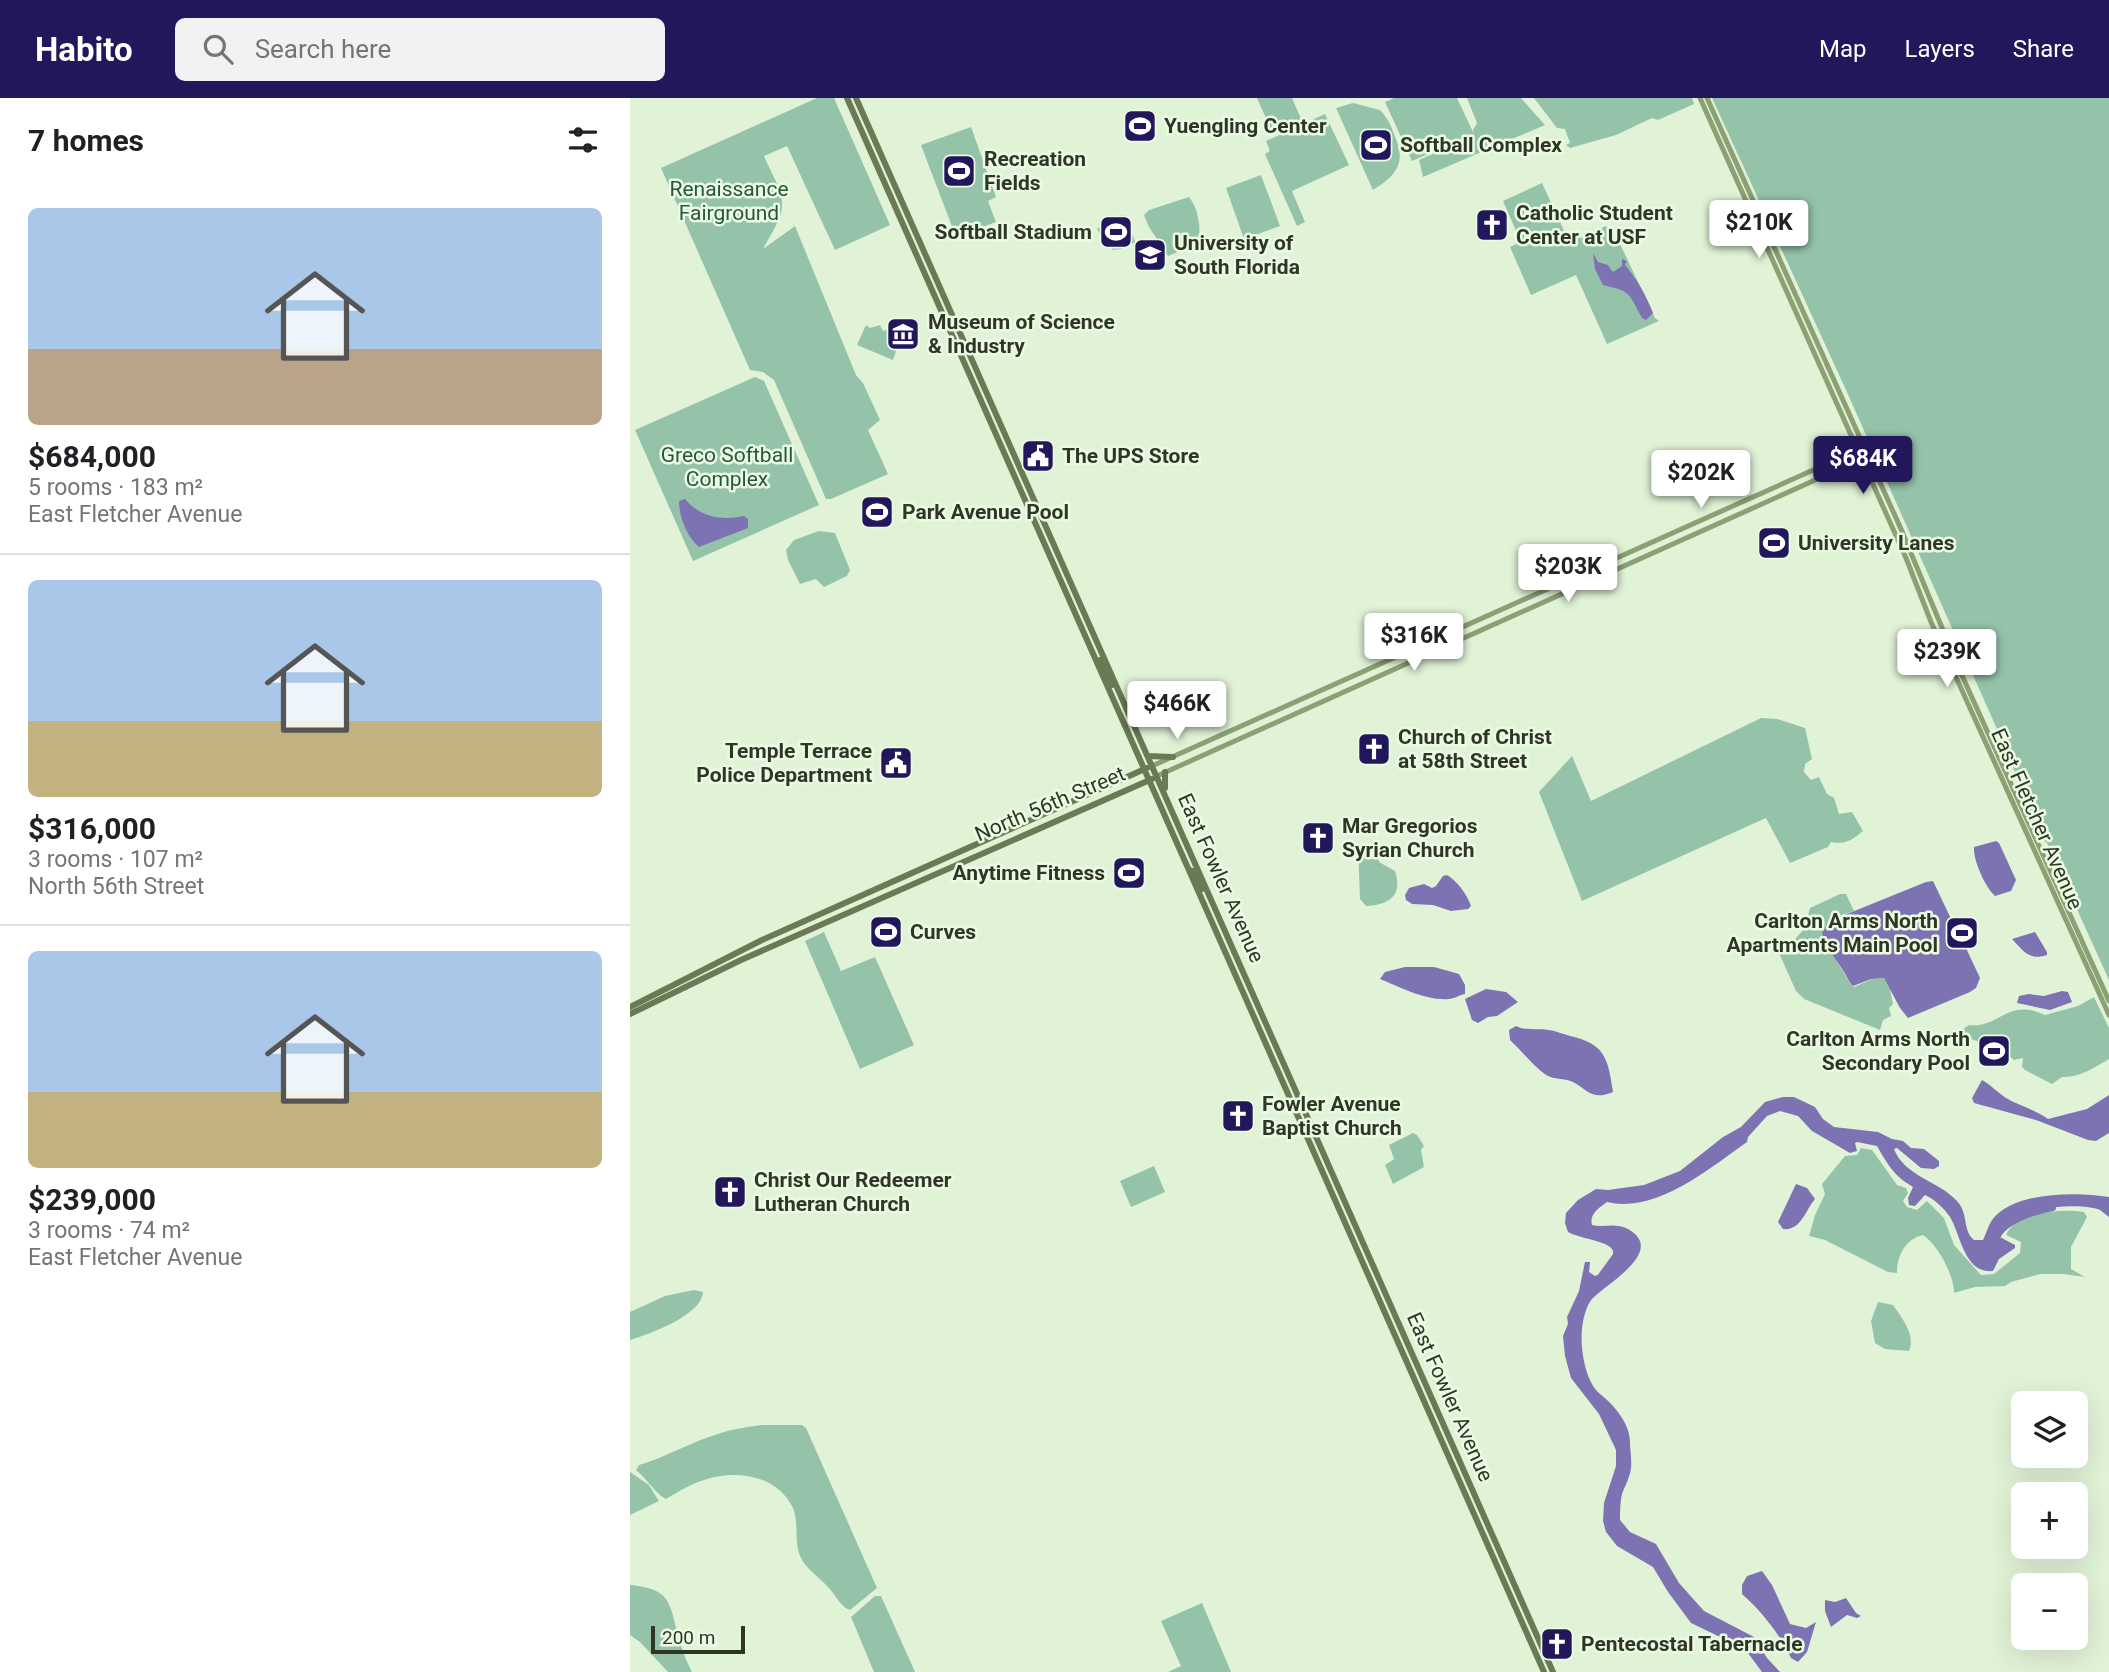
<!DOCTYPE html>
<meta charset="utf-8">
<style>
:root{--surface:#fff;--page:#f2f2f2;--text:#202124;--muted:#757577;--line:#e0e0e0;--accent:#23175b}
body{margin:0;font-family:Roboto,sans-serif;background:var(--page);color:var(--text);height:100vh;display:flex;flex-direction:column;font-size:26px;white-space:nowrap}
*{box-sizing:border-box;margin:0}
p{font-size:23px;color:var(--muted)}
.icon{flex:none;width:38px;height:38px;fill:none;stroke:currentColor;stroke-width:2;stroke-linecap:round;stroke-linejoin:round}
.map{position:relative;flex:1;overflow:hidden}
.panel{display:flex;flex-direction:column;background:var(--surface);width:630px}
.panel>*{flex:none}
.tools{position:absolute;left:1381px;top:1293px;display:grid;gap:14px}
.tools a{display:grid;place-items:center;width:77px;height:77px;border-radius:10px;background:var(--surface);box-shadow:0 7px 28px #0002;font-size:35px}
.scale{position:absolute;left:21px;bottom:18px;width:94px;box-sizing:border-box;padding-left:7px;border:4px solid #2f3625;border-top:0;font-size:19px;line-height:24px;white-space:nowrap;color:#2f3625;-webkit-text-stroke:5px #ebfbe3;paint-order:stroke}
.price{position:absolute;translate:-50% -60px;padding:0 16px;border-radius:7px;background:#fff;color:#222;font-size:23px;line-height:46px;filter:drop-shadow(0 2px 4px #0008)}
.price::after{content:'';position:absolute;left:50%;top:42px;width:21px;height:16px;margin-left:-10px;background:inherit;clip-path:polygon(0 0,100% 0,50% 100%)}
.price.active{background:var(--accent);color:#fff}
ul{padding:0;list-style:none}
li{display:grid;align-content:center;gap:14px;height:371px;padding:0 28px}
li+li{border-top:2px solid var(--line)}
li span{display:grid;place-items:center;height:217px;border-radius:10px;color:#555}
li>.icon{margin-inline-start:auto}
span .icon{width:126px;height:126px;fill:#fffc;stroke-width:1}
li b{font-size:30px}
h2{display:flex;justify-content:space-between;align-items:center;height:84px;padding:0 28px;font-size:30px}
header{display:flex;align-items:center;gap:42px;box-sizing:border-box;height:98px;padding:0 35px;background:var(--accent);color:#fff}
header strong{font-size:33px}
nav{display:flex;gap:38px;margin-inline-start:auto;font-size:24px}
.search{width:490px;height:63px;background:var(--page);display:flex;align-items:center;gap:18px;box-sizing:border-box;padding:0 24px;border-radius:10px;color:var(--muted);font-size:26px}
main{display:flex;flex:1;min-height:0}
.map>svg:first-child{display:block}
</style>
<header>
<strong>Habito</strong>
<div class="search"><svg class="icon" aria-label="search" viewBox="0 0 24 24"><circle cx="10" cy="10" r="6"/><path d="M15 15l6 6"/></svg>Search here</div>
<nav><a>Map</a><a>Layers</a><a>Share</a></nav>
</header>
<main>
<section class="panel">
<h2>7 homes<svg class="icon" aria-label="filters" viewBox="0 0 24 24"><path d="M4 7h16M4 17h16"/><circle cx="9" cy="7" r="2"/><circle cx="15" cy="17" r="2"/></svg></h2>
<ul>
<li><span style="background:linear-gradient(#a9c7e8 65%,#b9a48a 0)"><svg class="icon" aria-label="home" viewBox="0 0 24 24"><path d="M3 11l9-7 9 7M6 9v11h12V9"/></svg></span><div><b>$684,000</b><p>5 rooms · 183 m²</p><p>East Fletcher Avenue</p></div></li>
<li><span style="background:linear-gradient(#a9c7e8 65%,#c2b280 0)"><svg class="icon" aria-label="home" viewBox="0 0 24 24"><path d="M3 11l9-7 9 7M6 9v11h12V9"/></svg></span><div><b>$316,000</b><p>3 rooms · 107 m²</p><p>North 56th Street</p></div></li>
<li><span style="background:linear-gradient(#a9c7e8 65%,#c2b280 0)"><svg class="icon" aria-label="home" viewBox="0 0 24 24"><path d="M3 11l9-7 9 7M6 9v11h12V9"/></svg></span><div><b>$239,000</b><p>3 rooms · 74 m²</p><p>East Fletcher Avenue</p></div></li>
</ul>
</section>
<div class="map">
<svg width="1479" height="1574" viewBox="0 0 1479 1574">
<rect width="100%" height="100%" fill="#e1f3d7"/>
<path fill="#95c3aa" d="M 187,0 L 204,0 L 260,127 L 205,152 L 157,48 L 134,58 C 142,78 159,99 149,121 C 145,131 138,141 133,151 L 165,128 L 226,277 L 233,285 L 250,322 L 238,332 L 258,376 L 201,401 L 196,401 L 144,282 L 133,274 L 120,272 L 31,70 Z
M 627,0 L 662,0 L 672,23 L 643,36 Z
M 764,0 L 827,0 L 844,36 L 782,63 L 755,4 Z
M 837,0 L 891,0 L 915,27 L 793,79 L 789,62 L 844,37 L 843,32 L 847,25 Z
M 904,0 L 1062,0 L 1064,6 L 1028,22 L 1022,20 L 986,37 L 940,50 L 936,47 L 940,45 L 935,31 L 927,30 Z
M 1082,0 L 1479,0 L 1479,882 L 1417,745 L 1411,740 L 1375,649 L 1216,292 Z
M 723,5 L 750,12 C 757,19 761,27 764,36 C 777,65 767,77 743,92 L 706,10 Z
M 695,16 L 719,67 L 662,93 L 675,124 L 667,128 L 635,56 L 640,53 L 636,43 Z
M 341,29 L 366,99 L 358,103 L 366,124 L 326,139 L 291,47 Z
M 631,77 L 650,128 L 614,141 L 596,90 Z
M 912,85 L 937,139 L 947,134 L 952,141 L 953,138 L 976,128 L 991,148 L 1025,220 L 1029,223 L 977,246 L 946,177 L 901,197 L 880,149 L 891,144 L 873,103 Z
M 559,99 C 564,106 567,112 568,120 C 574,148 561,148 538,158 L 519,129 L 514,117 L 519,112 Z
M 492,117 L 496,118 L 505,144 L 491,151 L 483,152 L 475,145 L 467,131 Z
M 236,227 L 240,230 L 250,227 L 253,233 L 262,230 L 266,237 L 260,241 L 266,253 L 263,262 L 227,247 Z
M 125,279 L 134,283 L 189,407 L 63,463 L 5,332 Z
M 189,433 L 205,435 L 220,472 L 217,478 L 194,489 L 186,481 L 170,486 L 158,462 L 156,452 L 164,442 Z
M 1131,620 L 1147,621 L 1175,630 L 1182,661 L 1175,666 L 1174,674 L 1181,682 L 1189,679 L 1197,696 L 1204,700 L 1209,716 L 1222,714 L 1233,733 C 1222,742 1215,747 1201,744 L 1198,749 L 1160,765 L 1136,720 L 952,803 L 909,694 L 942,658 L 961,703 Z
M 728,748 L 744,751 L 748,754 L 749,764 L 765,773 C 773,798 759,807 736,808 L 730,801 Z
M 1210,796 L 1216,796 L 1224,813 L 1200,821 L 1192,836 C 1196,852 1206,861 1214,875 C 1218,881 1218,884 1224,889 L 1242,881 L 1254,880 L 1260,891 L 1263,906 L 1259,910 L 1261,918 L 1253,922 L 1250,932 L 1174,901 L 1166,893 L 1149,855 L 1158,853 L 1160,847 L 1175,830 L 1180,810 Z
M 194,834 L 211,873 L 245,859 L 284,947 L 230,971 L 175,843 Z
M 1464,899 L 1479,930 L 1479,961 C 1465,969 1450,980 1432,979 L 1422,986 L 1395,972 L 1392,969 L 1393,960 L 1384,962 L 1360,943 L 1347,943 L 1335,939 L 1332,932 L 1339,927 C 1369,931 1377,899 1415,917 L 1448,908 Z
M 783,1035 L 787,1037 L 794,1048 L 791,1052 L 794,1069 L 763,1086 L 755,1067 L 764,1061 L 759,1047 Z
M 1231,1050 L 1242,1052 L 1267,1087 L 1276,1090 L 1278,1095 L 1273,1103 L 1277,1109 L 1287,1112 L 1297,1103 L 1314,1120 L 1324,1147 L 1351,1177 L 1364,1176 L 1390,1155 L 1391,1144 L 1376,1137 C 1385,1114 1432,1110 1454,1114 L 1457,1119 L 1441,1149 L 1441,1171 L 1455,1179 L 1433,1176 L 1410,1176 L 1381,1184 L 1375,1188 L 1345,1189 L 1324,1195 C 1324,1177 1308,1147 1293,1137 C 1275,1141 1267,1158 1267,1175 L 1258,1174 L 1195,1142 L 1179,1138 L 1185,1117 L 1195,1096 L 1192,1086 L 1215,1058 L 1227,1057 Z
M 524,1068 L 535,1094 L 501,1109 L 490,1083 Z
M 64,1192 L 73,1194 C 72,1217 20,1236 0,1242 L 0,1214 L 35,1198 Z
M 1248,1204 L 1263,1207 C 1272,1220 1286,1237 1279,1253 L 1255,1251 L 1245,1245 L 1241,1223 Z
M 132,1327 L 172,1327 L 176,1330 L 247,1490 L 220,1512 C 212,1510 205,1497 199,1490 C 190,1480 175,1470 170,1458 C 164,1443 169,1425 163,1410 C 147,1377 107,1371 74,1382 C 60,1386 48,1394 36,1401 C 27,1397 16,1380 6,1372 L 9,1367 C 36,1359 61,1344 88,1336 C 102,1331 117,1329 132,1327 Z
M 0,1374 L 19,1387 L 29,1403 L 0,1417 Z
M 0,1487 C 41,1491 39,1504 48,1537 C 51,1550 56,1562 62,1574 L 38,1574 L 10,1544 L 0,1537 Z
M 245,1498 L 251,1498 L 285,1574 L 244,1574 L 221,1519 Z
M 572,1505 L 601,1574 L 538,1574 L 551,1568 L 531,1523 Z"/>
<path fill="#7d73b3" d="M 963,155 L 968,164 L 978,167 L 983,174 L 992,168 L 992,161 L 997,163 L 995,167 C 1007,181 1016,197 1023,215 L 1016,222 L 1012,220 C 998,195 1003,194 973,187 L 965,171 Z
M 55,401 C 70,419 92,423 114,418 L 118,421 L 118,430 L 69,449 C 57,439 49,419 49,403 Z
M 1366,743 L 1369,745 L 1386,782 L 1381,793 L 1365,798 C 1355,789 1343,762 1344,749 Z
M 817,777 C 827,783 837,796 841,808 L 838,811 L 821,813 L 803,807 L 782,806 L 776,802 L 775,797 L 779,790 L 794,786 L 802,790 L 806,788 L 813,778 Z
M 1303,783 L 1323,825 L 1322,842 L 1336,850 L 1350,880 L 1346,890 L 1340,894 L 1278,920 L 1270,910 L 1254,880 L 1241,881 L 1223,888 C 1218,883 1218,880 1214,874 C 1206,861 1196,852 1192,835 L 1200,821 L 1212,818 L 1296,784 Z
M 1405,834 L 1417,854 L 1417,857 C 1400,863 1393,853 1382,841 Z
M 775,869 L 804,869 L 829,876 L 835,887 L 835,896 C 829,897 824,901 819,901 C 796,903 770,889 750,881 L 755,874 Z
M 856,891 L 876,894 L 888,904 L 867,918 L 858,919 L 848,925 L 842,922 L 835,901 Z
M 1432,893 L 1438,894 L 1442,904 L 1420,912 L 1387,905 L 1389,898 L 1399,896 L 1414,898 Z
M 886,928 C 895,933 908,930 919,932 C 926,933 933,936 940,938 C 975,946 978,960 983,994 C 962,1003 958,992 943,984 C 935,980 925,982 916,977 C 903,968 892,953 880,942 L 879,932 Z
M 1352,982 C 1361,987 1367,994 1376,1000 C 1390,1008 1404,1011 1418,1021 L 1457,1011 L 1479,997 L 1479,1035 L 1466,1043 L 1458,1042 L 1406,1022 L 1344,1005 L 1342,1000 Z
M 1153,999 L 1164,999 L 1185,1009 L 1193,1021 L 1204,1029 L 1248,1034 L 1262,1041 L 1273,1043 L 1281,1050 L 1294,1051 L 1309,1063 L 1309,1068 L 1304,1071 L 1291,1070 L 1267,1050 L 1264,1051 C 1274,1078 1309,1083 1327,1103 C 1339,1116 1332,1132 1344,1142 L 1353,1142 C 1356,1136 1358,1128 1362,1122 C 1384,1093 1447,1094 1479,1099 L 1479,1119 C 1476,1117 1473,1114 1470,1112 C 1447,1103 1376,1110 1368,1138 L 1385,1147 L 1385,1150 L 1369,1161 L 1363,1173 C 1334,1176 1331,1137 1320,1119 C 1314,1110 1304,1101 1295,1097 L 1285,1108 L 1279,1107 L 1278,1100 L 1283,1089 C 1265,1079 1257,1066 1247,1048 L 1227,1044 L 1225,1045 L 1227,1053 L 1220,1055 L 1182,1033 L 1168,1018 L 1150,1013 L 1137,1018 L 1118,1039 L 1117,1044 C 1080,1070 1026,1116 977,1104 C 969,1110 959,1116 962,1127 C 974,1130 985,1124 998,1131 C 1037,1153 976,1186 962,1201 C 956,1208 953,1221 952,1231 C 950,1250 955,1283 970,1296 C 983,1306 1000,1325 1000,1344 C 1000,1352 1002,1363 1001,1370 C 1000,1379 995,1388 992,1396 C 990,1404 990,1414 990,1422 L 1000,1434 L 1026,1446 L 1049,1485 L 1074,1513 L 1124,1539 L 1137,1560 L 1150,1574 L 1132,1574 L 1115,1551 L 1061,1525 L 1038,1494 L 1023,1469 L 987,1448 L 976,1434 L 973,1423 L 974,1405 L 986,1368 L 986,1352 L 969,1316 L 941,1280 L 935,1258 L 933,1238 L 938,1226 L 937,1219 L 949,1193 L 955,1164 L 960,1164 L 959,1174 L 965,1178 L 971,1176 L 985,1162 C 984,1158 984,1154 982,1151 C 977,1143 948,1140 938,1134 L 935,1125 L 936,1115 L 948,1102 L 966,1091 L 978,1092 L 1014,1087 L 1050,1073 L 1093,1039 L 1111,1029 L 1135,1004 Z
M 1166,1086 L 1177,1090 L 1185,1101 C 1175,1113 1171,1133 1153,1131 L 1148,1124 Z
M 1132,1473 L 1142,1487 L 1160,1526 L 1176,1530 L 1186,1524 L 1177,1554 L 1168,1564 L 1161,1560 C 1149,1535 1132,1514 1112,1496 L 1112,1487 L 1117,1478 Z
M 1216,1500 L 1226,1515 L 1231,1518 L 1227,1520 L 1217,1517 L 1201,1529 L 1195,1513 L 1195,1502 L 1205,1504 Z"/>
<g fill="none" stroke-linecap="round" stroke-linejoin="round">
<path stroke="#7d73b3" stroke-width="6" d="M 1367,1140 C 1373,1123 1406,1113 1423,1110
M 970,1179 L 986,1157 L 986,1153"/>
<path stroke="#8ba073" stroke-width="5" d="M 1070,0 L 1276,460 L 1301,524 L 1479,917
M 1077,0 L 1271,431 L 1330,573 L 1479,903
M 522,668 L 1228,352
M 527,678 L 1232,361"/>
<path stroke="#697a54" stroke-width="6" d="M 217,0 L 914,1574
M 226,0 L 923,1574
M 470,562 L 482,587
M 518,658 L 543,659
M 535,674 L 535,690
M 560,772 L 563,773 L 572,791
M 0,909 L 132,842 L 517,670
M 0,916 L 111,862 L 522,681"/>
</g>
<defs>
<symbol id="stadium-square" viewBox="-11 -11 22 22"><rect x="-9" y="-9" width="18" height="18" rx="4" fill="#23175b" stroke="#ebfbe3"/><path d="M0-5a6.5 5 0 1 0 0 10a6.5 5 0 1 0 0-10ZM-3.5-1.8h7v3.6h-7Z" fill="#fff"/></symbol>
<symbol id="church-square" viewBox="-11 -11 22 22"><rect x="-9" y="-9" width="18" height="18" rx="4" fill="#23175b" stroke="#ebfbe3"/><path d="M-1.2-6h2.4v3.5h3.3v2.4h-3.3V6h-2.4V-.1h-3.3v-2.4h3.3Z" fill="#fff"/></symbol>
<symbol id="university-square" viewBox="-11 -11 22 22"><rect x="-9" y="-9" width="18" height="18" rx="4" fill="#23175b" stroke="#ebfbe3"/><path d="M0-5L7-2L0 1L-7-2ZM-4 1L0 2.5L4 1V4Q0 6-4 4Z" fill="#fff"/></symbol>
<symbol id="museum-square" viewBox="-11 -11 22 22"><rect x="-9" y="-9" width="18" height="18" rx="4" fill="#23175b" stroke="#ebfbe3"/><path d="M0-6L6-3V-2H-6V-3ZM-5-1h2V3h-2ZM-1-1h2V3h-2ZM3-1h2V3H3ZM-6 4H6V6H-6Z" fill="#fff"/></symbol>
<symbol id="civic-square" viewBox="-11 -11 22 22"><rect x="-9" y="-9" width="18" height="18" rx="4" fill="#23175b" stroke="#ebfbe3"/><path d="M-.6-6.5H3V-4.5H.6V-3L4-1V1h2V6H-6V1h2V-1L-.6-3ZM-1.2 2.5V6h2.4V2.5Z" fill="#fff"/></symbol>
</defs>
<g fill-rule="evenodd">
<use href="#stadium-square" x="491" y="9" width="38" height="38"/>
<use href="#stadium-square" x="727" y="28" width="38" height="38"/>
<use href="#stadium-square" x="310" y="54" width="38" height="38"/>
<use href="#church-square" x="843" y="108" width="38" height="38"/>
<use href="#stadium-square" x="467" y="115" width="38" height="38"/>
<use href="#university-square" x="501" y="138" width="38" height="38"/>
<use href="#museum-square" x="254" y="217" width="38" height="38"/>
<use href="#civic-square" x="389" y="339" width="38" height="38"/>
<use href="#stadium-square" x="228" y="395" width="38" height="38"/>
<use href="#stadium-square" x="1125" y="426" width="38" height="38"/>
<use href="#church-square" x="725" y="632" width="38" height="38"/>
<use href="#civic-square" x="247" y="646" width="38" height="38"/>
<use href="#church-square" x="669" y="721" width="38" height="38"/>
<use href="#stadium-square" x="480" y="756" width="38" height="38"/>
<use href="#stadium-square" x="237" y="815" width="38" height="38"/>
<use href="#stadium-square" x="1313" y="816" width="38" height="38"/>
<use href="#stadium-square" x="1345" y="934" width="38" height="38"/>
<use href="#church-square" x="589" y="999" width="38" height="38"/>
<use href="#church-square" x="81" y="1075" width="38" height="38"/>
<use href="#church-square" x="908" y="1527" width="38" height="38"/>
</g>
<g text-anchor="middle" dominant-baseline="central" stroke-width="5" stroke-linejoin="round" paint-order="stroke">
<g font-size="21" font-weight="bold" fill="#2f3625" stroke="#ebfbe3" text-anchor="start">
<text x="534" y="28">Yuengling Center</text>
<text x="770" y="47">Softball Complex</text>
<text x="354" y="61">Recreation<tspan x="354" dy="24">Fields</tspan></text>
<text x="886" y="115">Catholic Student<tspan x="886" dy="24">Center at USF</tspan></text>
<text x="462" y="134" text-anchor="end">Softball Stadium</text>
<text x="544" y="145">University of<tspan x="544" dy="24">South Florida</tspan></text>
<text x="298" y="224">Museum of Science<tspan x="298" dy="24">&amp; Industry</tspan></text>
<text x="432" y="358">The UPS Store</text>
<text x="272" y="414">Park Avenue Pool</text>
<text x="1168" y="445">University Lanes</text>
<text x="768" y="639">Church of Christ<tspan x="768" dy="24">at 58th Street</tspan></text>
<text x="242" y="653" text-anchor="end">Temple Terrace<tspan x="242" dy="24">Police Department</tspan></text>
<text x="712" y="728">Mar Gregorios<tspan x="712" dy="24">Syrian Church</tspan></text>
<text x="475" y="775" text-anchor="end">Anytime Fitness</text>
<text x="1308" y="823" text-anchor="end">Carlton Arms North<tspan x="1308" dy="24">Apartments Main Pool</tspan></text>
<text x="280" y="834">Curves</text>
<text x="1340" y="941" text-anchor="end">Carlton Arms North<tspan x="1340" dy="24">Secondary Pool</tspan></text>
<text x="632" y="1006">Fowler Avenue<tspan x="632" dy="24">Baptist Church</tspan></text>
<text x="124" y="1082">Christ Our Redeemer<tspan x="124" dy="24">Lutheran Church</tspan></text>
<text x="951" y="1546">Pentecostal Tabernacle</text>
</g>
<g font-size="21" fill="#26573d" stroke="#ebfbe3">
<text x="99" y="91">Renaissance<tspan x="99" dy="24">Fairground</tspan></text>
<text x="97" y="357">Greco Softball<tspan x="97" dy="24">Complex</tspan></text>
</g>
<g font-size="21" fill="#2f3625" stroke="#ebfbe3">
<text transform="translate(420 706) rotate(-23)">North 56th Street</text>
<text transform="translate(1407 721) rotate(66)">East Fletcher Avenue</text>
<text transform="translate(591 780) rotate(66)">East Fowler Avenue</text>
<text transform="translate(820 1299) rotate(66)">East Fowler Avenue</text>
</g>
</g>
</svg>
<div class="tools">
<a><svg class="icon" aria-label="layers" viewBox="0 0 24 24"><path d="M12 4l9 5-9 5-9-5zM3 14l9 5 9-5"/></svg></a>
<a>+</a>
<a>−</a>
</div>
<div class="scale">200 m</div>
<b class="price" style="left:1129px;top:162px">$210K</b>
<b class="price active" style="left:1233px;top:398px">$684K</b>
<b class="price" style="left:1071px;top:412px">$202K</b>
<b class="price" style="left:938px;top:506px">$203K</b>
<b class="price" style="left:784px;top:575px">$316K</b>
<b class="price" style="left:1317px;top:591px">$239K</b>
<b class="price" style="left:547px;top:643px">$466K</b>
</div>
</main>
